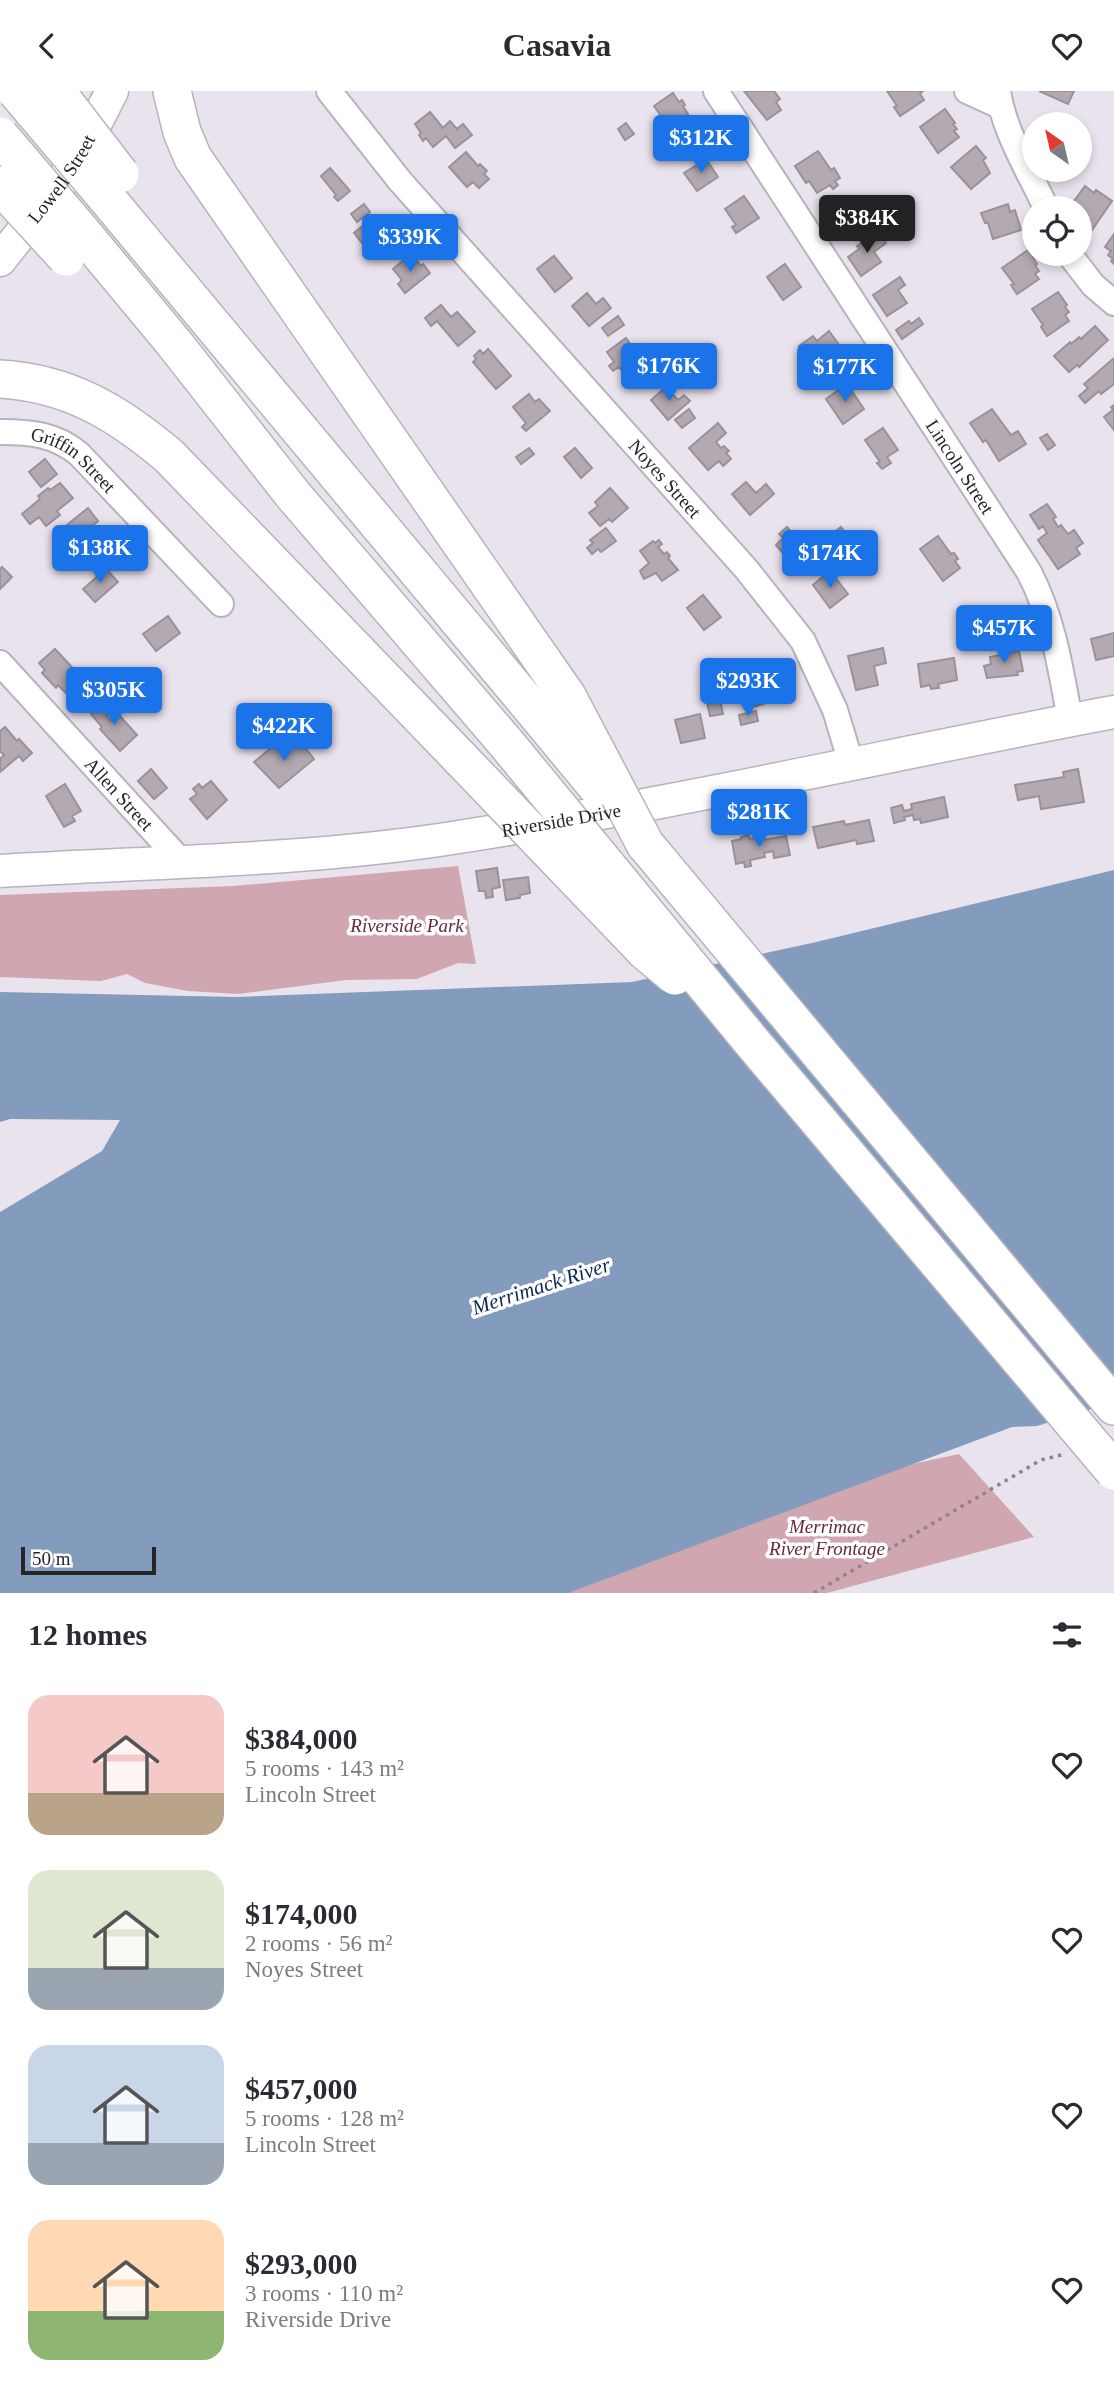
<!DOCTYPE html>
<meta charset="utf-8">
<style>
:root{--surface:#fff;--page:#f7f7f7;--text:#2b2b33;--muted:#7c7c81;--accent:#1a73e8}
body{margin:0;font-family:Georgia,serif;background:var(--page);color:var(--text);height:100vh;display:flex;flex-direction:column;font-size:26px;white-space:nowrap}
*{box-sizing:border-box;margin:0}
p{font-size:23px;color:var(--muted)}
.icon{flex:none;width:38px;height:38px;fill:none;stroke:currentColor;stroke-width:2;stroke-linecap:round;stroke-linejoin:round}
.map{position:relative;height:1502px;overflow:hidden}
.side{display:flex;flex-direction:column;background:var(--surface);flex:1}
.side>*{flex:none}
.needle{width:46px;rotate:326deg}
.tools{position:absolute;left:1022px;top:21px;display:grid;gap:14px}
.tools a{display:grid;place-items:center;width:70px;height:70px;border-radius:50%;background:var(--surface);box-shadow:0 4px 10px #0003;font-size:35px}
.scale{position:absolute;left:21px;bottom:18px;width:135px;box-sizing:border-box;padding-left:7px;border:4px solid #262427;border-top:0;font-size:19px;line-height:24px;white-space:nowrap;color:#262427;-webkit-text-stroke:5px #fff;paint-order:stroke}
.price{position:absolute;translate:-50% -60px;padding:0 16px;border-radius:7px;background:var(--accent);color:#fff;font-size:23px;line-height:46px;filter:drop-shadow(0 2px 4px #0008)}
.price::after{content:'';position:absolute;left:50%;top:42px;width:21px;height:16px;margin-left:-10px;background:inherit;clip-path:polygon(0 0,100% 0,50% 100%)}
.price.selected{background:#222;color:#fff}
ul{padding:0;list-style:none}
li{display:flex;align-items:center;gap:21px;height:175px;padding:0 28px}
li span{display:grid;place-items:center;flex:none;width:196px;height:140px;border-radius:21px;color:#555}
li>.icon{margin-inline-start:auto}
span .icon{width:84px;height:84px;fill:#fffc;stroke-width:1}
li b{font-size:30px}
h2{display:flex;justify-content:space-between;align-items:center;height:84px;padding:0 28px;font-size:30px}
header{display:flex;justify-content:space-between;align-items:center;height:91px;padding:0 28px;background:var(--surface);font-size:32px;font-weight:800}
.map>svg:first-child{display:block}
</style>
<header><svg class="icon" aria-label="back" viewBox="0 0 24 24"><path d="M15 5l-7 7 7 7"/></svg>Casavia<svg class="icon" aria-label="heart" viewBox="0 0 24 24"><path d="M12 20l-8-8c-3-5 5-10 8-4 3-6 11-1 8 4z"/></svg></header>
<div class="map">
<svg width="1114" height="1502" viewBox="0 0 1114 1502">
<rect width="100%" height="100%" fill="#e9e3ee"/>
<path fill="#d0a7b1" d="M 458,775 L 476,873 L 458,872 L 417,888 L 346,889 L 238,903 L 188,900 L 145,892 L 127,883 L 101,890 L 0,886 L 0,804 L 233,795 Z
M 959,1363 L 1034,1446 L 827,1502 L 512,1502 L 865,1383 Z"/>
<path fill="#839bbd" d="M 1114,779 L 1114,1311 L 1037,1335 L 1012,1336 L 568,1502 L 0,1502 L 0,1121 L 102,1060 L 120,1029 L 10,1028 L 0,1031 L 0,901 L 236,906 L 632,891 L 812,852 Z"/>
<path fill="#b3a9b0" stroke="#9b9198" stroke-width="2" d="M 744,0 L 774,0 L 780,8 L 776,11 L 781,19 L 767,29 Z
M 887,0 L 923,0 L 920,3 L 924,9 L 900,25 L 894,16 L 897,15 Z
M 1039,0 L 1074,0 L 1068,13 Z
M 673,2 L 679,11 L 682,9 L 685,14 L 683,15 L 688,23 L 681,28 L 683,31 L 671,39 L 654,15 Z
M 945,18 L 955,32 L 953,33 L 957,38 L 954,40 L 959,46 L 938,62 L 920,36 Z
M 430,21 L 443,37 L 450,30 L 457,38 L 463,33 L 472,44 L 455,57 L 446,45 L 433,56 L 426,47 L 423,50 L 419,44 L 421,42 L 415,33 Z
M 626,32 L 634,43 L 625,49 L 618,38 Z
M 976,55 L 986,67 L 983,69 L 990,82 L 971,98 L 951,76 Z
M 818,60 L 831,79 L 834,77 L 840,87 L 835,90 L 838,94 L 833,98 L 830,94 L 817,102 L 809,90 L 806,92 L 795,75 Z
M 466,61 L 478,75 L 480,73 L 487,80 L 484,83 L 489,88 L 479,97 L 473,91 L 467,96 L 449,76 Z
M 706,68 L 718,86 L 697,100 L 684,82 Z
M 330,77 L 350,100 L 338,110 L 334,106 L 336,104 L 321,85 Z
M 1085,95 L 1094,102 L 1096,99 L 1112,110 L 1092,139 L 1080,130 L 1080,117 L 1072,113 Z
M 744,105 L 759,127 L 736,142 L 732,136 L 736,134 L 725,118 Z
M 364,113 L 370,121 L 357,131 L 351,123 Z
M 1008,113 L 1010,121 L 1015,119 L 1021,139 L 993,148 L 988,132 L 985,132 L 981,122 Z
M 375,125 L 390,144 L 378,154 L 376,151 L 367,158 L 354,142 Z
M 879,142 L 886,152 L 874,161 L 881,171 L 861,185 L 848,166 L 859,158 L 857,155 Z
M 1114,143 L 1114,173 L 1111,170 L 1113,168 L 1108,164 L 1111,160 L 1105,156 Z
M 1028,159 L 1037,173 L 1035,174 L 1039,180 L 1035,183 L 1039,188 L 1017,203 L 1011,194 L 1014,193 L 1002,177 Z
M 409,165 L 414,172 L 417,170 L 421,175 L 423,173 L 430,182 L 405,202 L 398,193 L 402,189 L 393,178 Z
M 554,165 L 572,187 L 555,201 L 537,178 Z
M 785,173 L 801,196 L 783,209 L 767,186 Z
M 900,186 L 905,194 L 898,199 L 907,212 L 887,225 L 873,204 Z
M 1058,201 L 1067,214 L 1065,216 L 1069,221 L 1065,224 L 1069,230 L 1047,245 L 1041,236 L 1043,234 L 1032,218 Z
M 587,202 L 596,213 L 603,207 L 611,217 L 589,235 L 572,215 Z
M 441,214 L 451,226 L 457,221 L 475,241 L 458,255 L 437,230 L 431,235 L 425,227 Z
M 618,225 L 624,234 L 608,245 L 602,237 Z
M 919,227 L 923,233 L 902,248 L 896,239 L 909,230 L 911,233 Z
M 1095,235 L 1108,249 L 1079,276 L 1077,274 L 1069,281 L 1054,265 L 1070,251 L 1071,253 L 1079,246 L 1081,248 Z
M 829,240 L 845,262 L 827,275 L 814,257 L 805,264 L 799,255 L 813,245 L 817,250 Z
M 626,247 L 635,260 L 644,253 L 651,263 L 625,283 L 619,276 L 613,280 L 609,275 L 614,271 L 607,261 Z
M 488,258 L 511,285 L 496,298 L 473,271 L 476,268 L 474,265 L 480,259 L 483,263 Z
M 1114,267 L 1114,293 L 1101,303 L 1099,300 L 1085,312 L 1079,305 L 1088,297 L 1084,293 Z
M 847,293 L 864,318 L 843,333 L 826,308 Z
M 666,296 L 678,309 L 684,304 L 690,310 L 668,329 L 651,309 Z
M 529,303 L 535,311 L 539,308 L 550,320 L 526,340 L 522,336 L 526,332 L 513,316 Z
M 1114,314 L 1114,339 L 1104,326 L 1113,319 L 1111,316 Z
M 689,318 L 695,327 L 682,337 L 675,329 Z
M 992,318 L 1011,344 L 1018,340 L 1026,353 L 999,370 L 986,349 L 983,351 L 970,332 Z
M 718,332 L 726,342 L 716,351 L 721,357 L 724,355 L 729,360 L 726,362 L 731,368 L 723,375 L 719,370 L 708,379 L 689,357 Z
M 883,337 L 898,359 L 887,366 L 891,372 L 882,378 L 877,372 L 880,371 L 865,349 Z
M 1047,343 L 1055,354 L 1048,359 L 1040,347 Z
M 529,357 L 534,363 L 521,373 L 516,366 Z
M 575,357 L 592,377 L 581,387 L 564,366 Z
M 45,368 L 57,383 L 41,396 L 29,381 Z
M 746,391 L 756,402 L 766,393 L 774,403 L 750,424 L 732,403 Z
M 60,392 L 73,407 L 57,420 L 60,424 L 46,435 L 39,426 L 30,433 L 22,423 L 40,408 L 38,405 L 48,397 L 50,399 Z
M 610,397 L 628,417 L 612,431 L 609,428 L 600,435 L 589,422 L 598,415 L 595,411 Z
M 1047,413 L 1056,426 L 1053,428 L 1058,436 L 1061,434 L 1068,443 L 1074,439 L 1083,452 L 1076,457 L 1080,463 L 1058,478 L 1038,449 L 1047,442 L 1043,435 L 1039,438 L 1030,424 Z
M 88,417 L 98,430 L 67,455 L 57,442 Z
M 787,436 L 792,442 L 794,440 L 810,460 L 793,474 L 776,454 L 783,447 L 779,443 Z
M 841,436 L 849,447 L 834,458 L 826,448 Z
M 606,437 L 616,450 L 601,461 L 598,458 L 592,463 L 587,457 L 593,452 L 590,449 Z
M 938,445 L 951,463 L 954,462 L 958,468 L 955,470 L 960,477 L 943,490 L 920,458 Z
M 659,449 L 662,453 L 658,456 L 664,463 L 667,461 L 670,465 L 668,467 L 678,479 L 662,490 L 656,482 L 644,488 L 640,480 L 649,472 L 640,460 L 653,450 L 655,452 Z
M 2,476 L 12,486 L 0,498 L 0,478 Z
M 106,478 L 118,491 L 95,511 L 83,498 Z
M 830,480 L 848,503 L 830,517 L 813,494 Z
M 703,504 L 721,526 L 704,539 L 687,517 Z
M 168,525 L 180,542 L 156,560 L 143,543 Z
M 1114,542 L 1114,565 L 1096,569 L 1091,548 Z
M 883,557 L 886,572 L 874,575 L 878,594 L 856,599 L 848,565 Z
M 55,558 L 84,589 L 68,604 L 58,594 L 56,597 L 42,582 L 45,579 L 39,572 Z
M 1019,560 L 1023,580 L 1017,581 L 1018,584 L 987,587 L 984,575 L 991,573 L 990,566 Z
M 954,567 L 957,589 L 938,593 L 939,597 L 931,598 L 930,594 L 921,596 L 918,573 Z
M 757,577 L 760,586 L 763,585 L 767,600 L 761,601 L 764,613 L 745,618 L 736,582 Z
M 719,604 L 723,623 L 710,625 L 706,606 Z
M 107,609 L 114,617 L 106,625 L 111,630 L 118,623 L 137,644 L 120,660 L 100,638 L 102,636 L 91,623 Z
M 756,620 L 758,630 L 741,634 L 739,624 Z
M 700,623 L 705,647 L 681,652 L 675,629 Z
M 5,636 L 17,650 L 19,648 L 32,662 L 23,670 L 19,665 L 0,681 L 0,668 L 4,664 L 0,660 L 0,640 Z
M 299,649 L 314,668 L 279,697 L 254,671 L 277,652 L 285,661 Z
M 151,678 L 167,697 L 154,708 L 138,690 Z
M 1078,678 L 1084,711 L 1041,718 L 1039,705 L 1018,709 L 1015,694 L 1064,686 L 1063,681 Z
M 211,690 L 227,709 L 207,728 L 190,708 L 197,703 L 193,698 L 199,693 L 202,697 Z
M 65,693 L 81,720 L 72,725 L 75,730 L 64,736 L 46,705 Z
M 944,706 L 948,726 L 921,732 L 920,728 L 914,729 L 913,724 L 904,726 L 905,729 L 894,732 L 891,717 L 902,714 L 904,720 L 912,718 L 911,713 Z
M 869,729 L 874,750 L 857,753 L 856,749 L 818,757 L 813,736 L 844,730 L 845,734 Z
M 749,744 L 749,748 L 763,745 L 763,749 L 786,745 L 790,764 L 774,767 L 773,760 L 764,762 L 765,766 L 750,769 L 751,775 L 745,776 L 744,771 L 736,773 L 732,750 L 741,748 L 741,746 Z
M 497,777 L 500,796 L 492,798 L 493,806 L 486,807 L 485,800 L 479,800 L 476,780 Z
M 528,786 L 530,802 L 520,804 L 520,807 L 506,809 L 503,789 Z"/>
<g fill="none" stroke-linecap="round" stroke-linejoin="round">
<defs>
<g id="minor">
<path id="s1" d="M 329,0 L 400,90 L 747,479 L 803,550 L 835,619 L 851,672"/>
<path id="s2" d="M 716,0 L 1029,481 C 1053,527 1061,579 1070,629"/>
<path d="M 967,0 L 1000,15"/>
<path d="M 998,0 C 1004,41 1029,80 1046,117"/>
<path d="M 1069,163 L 1093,194 L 1114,212"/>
<path id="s3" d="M 0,341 C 30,341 55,343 79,363 L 221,513"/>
<path id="s4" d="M 0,572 L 181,770"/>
</g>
<g id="major">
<path id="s5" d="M 0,169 L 61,92 L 82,59 L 112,0"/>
<path id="s6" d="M 0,780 C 149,771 299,770 446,748 C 670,714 891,663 1114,621"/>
</g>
<path id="highway" d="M 172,0 L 182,41 L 193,67 L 567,605
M 105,105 L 539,626
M 81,140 L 174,252 L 294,405 L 506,652
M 0,288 C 69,292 118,322 169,365 L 462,669
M 645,753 L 1114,1315"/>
</defs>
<use href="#minor" stroke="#b8b2bc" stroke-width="28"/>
<use href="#major" stroke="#b8b2bc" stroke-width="35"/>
<use href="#highway" stroke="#b8b2bc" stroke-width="40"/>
<path stroke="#8a868d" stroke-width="3.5" stroke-dasharray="3.5 5" stroke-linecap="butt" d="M 814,1502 L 1041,1369 L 1065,1363"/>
<use href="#minor" stroke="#fff" stroke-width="24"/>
<use href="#major" stroke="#fff" stroke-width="32"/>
<use href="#highway" stroke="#fff" stroke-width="37"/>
<defs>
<path id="highway-bridge" d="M 16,0 L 105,105
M 56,0 L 120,83
M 0,45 L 81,140
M 0,94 L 66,166
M 567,605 L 645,753
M 539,626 L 597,696
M 506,652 L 752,951 L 1114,1380
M 462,669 L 645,860 L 675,885"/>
</defs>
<use href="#highway-bridge" stroke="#b8b2bc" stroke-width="40" stroke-linecap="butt"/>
<use href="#highway-bridge" stroke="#fff" stroke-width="37"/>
</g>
<g text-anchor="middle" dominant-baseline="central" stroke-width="7" stroke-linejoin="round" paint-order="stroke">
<g font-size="19" fill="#262427" stroke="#fff">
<text stroke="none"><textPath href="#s5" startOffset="102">Lowell Street</textPath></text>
<text stroke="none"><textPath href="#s3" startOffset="82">Griffin Street</textPath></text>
<text stroke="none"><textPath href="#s2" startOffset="448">Lincoln Street</textPath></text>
<text stroke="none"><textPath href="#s1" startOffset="513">Noyes Street</textPath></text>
<text stroke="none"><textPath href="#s4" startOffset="177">Allen Street</textPath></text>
<text stroke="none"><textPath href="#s6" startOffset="564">Riverside Drive</textPath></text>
</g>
<g font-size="19" font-style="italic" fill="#652a3d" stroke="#fff">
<text x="407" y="834">Riverside Park</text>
<text x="827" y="1435">Merrimac<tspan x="827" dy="22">River Frontage</tspan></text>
</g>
<g font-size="21" font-style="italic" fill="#082955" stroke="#fff">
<text transform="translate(541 1195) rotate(-18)">Merrimack River</text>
</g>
</g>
</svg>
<div class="tools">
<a><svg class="needle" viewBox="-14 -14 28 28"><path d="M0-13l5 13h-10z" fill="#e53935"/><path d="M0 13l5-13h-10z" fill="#7c7c81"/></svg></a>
<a><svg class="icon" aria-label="locate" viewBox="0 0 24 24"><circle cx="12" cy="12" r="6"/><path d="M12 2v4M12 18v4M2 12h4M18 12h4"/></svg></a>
</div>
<div class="scale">50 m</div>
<b class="price" style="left:701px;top:84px">$312K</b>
<b class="price selected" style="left:867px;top:164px">$384K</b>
<b class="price" style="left:410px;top:183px">$339K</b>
<b class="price" style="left:669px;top:312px">$176K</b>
<b class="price" style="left:845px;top:313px">$177K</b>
<b class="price" style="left:100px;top:494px">$138K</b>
<b class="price" style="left:830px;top:499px">$174K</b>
<b class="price" style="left:1004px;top:574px">$457K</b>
<b class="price" style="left:748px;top:627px">$293K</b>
<b class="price" style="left:114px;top:636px">$305K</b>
<b class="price" style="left:284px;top:672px">$422K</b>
<b class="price" style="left:759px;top:758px">$281K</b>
</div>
<section class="side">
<h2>12 homes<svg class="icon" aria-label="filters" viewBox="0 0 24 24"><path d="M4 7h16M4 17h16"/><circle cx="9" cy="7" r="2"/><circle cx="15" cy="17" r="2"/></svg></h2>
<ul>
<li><span style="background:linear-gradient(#f6c9c9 70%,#b9a48a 0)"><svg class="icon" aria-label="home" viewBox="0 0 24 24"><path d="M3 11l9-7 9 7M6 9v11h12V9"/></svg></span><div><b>$384,000</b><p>5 rooms · 143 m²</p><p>Lincoln Street</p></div><svg class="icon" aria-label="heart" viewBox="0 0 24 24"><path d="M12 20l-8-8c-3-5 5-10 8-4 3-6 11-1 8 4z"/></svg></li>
<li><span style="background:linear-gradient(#dfe7d0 70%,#9aa5b1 0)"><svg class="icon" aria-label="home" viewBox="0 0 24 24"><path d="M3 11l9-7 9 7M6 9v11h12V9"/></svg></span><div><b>$174,000</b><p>2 rooms · 56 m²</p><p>Noyes Street</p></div><svg class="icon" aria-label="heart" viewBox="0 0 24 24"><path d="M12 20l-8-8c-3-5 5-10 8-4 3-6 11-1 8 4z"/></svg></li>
<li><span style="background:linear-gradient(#c9d6e8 70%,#9aa5b1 0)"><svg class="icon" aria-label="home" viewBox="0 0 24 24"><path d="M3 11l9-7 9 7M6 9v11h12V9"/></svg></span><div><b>$457,000</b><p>5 rooms · 128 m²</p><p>Lincoln Street</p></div><svg class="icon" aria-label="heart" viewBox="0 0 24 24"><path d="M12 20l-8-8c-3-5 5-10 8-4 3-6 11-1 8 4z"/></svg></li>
<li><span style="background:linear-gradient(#ffd9b3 65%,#8fb573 0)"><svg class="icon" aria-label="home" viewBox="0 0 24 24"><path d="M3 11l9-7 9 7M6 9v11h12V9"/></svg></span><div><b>$293,000</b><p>3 rooms · 110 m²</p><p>Riverside Drive</p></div><svg class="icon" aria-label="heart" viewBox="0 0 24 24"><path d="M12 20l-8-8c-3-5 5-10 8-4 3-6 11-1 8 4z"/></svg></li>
</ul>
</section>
